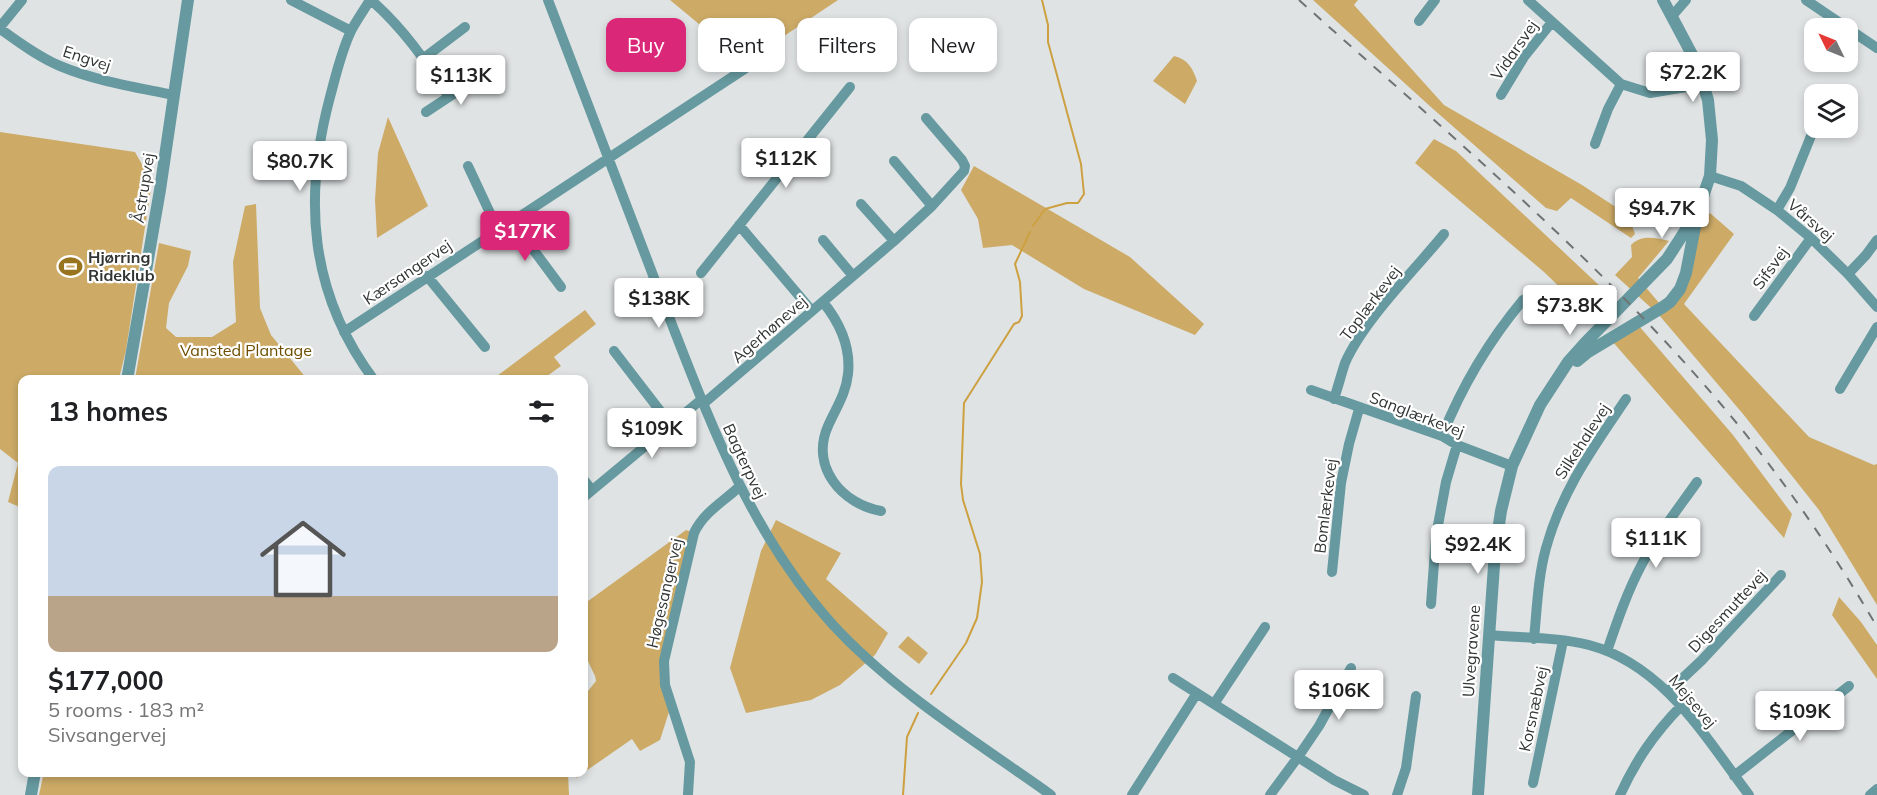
<!DOCTYPE html>
<meta charset="utf-8">
<style>
:root{--surface:#fff;--page:#f2f2f2;--text:#202124;--muted:#757577;--line:#e0e0e0;--accent:#db2777}
body{margin:0;font-family:Mulish,sans-serif;background:var(--page);color:var(--text);height:100vh;display:flex;flex-direction:column;font-size:22px;white-space:nowrap}
*{box-sizing:border-box;margin:0}
p{font-size:20px;color:var(--muted)}
.icon{flex:none;width:33px;height:33px;fill:none;stroke:currentColor;stroke-width:2;stroke-linecap:round;stroke-linejoin:round}
.map{position:relative;flex:1;overflow:hidden}
.drawer{position:absolute;left:18px;top:375px;width:570px;height:402px;display:flex;flex-direction:column;background:var(--surface);border-radius:12px;box-shadow:0 3px 9px #0003}
.drawer>*{flex:none}
.top-card{position:absolute;left:606px;top:18px;width:570px;height:54px;display:flex;gap:12px}
.needle{width:39px;rotate:313deg}
.buttons{position:absolute;left:1804px;top:18px;display:grid;gap:12px}
.buttons a{display:grid;place-items:center;width:54px;height:54px;border-radius:12px;background:var(--surface);box-shadow:0 3px 9px #0003;font-size:30px}
.price{position:absolute;translate:-50% -51px;padding:0 14px;border-radius:6px;background:#fff;color:#222;font-size:20px;line-height:39px;filter:drop-shadow(0 2px 3px #0008)}
.price::after{content:'';position:absolute;left:50%;top:36px;width:18px;height:14px;margin-left:-9px;background:inherit;clip-path:polygon(0 0,100% 0,50% 100%)}
.price.active{background:var(--accent);color:#fff}
ul{padding:0;list-style:none}
li{display:grid;align-content:center;gap:12px;height:318px;padding:0 30px}
li+li{border-top:2px solid var(--line)}
li span{display:grid;place-items:center;height:186px;border-radius:12px;color:#555}
li>.icon{margin-inline-start:auto}
span .icon{width:108px;height:108px;fill:#fffc;stroke-width:1}
li b{font-size:26px}
h2{display:flex;justify-content:space-between;align-items:center;height:72px;padding:0 30px;font-size:26px}
.pill{padding:0 21px;border-radius:12px;background:var(--surface);box-shadow:0 3px 9px #0003;font-size:21px;line-height:54px}
.pill.active{background:var(--accent);color:#fff}
.map>svg:first-child{display:block}
</style>
<div class="map">
<svg width="1877" height="795" viewBox="0 0 1877 795">
<rect width="100%" height="100%" fill="#dfe3e4"/>
<path fill="#cdab67" d="M 670,0 L 838,0 L 751,58 L 717,39 Z
M 1313,0 L 1358,0 L 1354,5 L 1444,105 L 1582,185 L 1628,215 L 1635,234 L 1631,238 L 1571,198 L 1557,211 L 1546,208 L 1432,108 Z
M 1174,56 C 1188,59 1193,69 1197,81 L 1185,104 L 1153,81 Z
M 388,117 L 428,206 L 377,238 L 375,200 L 378,153 Z
M 0,132 L 135,152 L 152,182 L 126,350 L 119,379 L 22,380 L 22,508 L 8,502 L 18,463 L 0,449 Z
M 1434,139 L 1456,151 L 1602,288 L 1609,308 L 1595,321 L 1544,272 L 1415,163 Z
M 974,166 L 1130,257 L 1204,324 L 1195,335 L 1084,289 L 1012,245 L 983,248 L 978,219 L 961,190 Z
M 256,204 L 260,308 L 271,335 L 307,379 L 135,379 L 159,243 L 191,251 L 188,266 L 169,303 L 166,328 L 176,337 L 212,337 L 236,322 L 233,262 L 245,206 Z
M 1710,213 L 1734,234 L 1684,304 L 1809,437 L 1874,465 L 1877,464 L 1877,605 L 1819,510 L 1743,414 L 1659,315 L 1615,275 L 1632,257 L 1631,245 C 1642,234 1656,238 1669,241 L 1638,278 L 1665,310 L 1676,301 L 1698,224 Z
M 585,310 L 596,324 L 554,357 L 561,366 L 543,379 L 493,379 Z
M 1639,326 L 1733,435 L 1792,514 L 1784,538 L 1612,341 Z
M 776,520 L 841,553 L 826,579 L 888,633 L 875,655 L 840,685 L 811,700 L 746,713 L 730,668 L 761,551 Z
M 686,530 L 692,532 L 660,658 L 669,712 L 660,740 L 640,751 L 632,739 L 576,778 L 576,773 L 584,772 L 584,696 L 596,681 L 595,676 L 584,653 L 584,604 Z
M 1839,597 L 1861,622 L 1877,645 L 1877,679 L 1832,615 Z
M 908,636 L 928,653 L 919,664 L 898,647 Z
M 44,772 L 568,772 L 569,795 L 39,795 Z"/>
<g fill="none" stroke-linecap="round" stroke-linejoin="round">
<path stroke="#cda040" stroke-width="2" d="M 1033,226 L 1045,209 L 1067,203 L 1078,203 L 1084,194 L 1081,164 L 1048,42 L 1048,25 L 1042,0
M 931,694 L 966,643 L 977,618 L 982,582 L 980,554 L 963,500 L 961,484 L 964,403 L 1014,324 L 1019,322 L 1022,316 L 1020,282 L 1015,264 L 1030,232
M 903,795 L 907,737 L 918,713"/>
<path stroke="#669aa0" stroke-width="10" d="M 291,0 L 351,31
M 370,0 C 364,10 356,21 351,31 C 341,52 336,75 330,97 C 303,198 309,293 374,380
M 371,0 C 403,28 426,61 449,97
M 548,0 C 586,102 625,203 664,304 C 709,419 749,532 833,625 C 896,693 977,742 1051,795
M 1528,0 L 1621,84 L 1650,93 L 1704,84
M 1806,0 L 1877,48
M 1672,16 L 1686,0
M 1419,21 L 1435,0
M 0,27 L 22,0
M 0,29 C 19,42 38,57 60,66 C 96,81 135,87 173,95
M 424,58 L 465,27
M 1501,95 L 1524,57 L 1552,22
M 426,112 L 479,77
M 1595,144 L 1608,109 L 1621,84
M 894,161 L 932,206
M 468,166 L 498,230
M 1710,176 L 1741,186 L 1777,210 L 1811,238 L 1848,274 L 1877,307
M 861,204 L 894,241
M 1777,210 L 1790,188 L 1815,126
M 512,221 L 561,287
M 739,225 L 812,311
M 823,240 L 853,276
M 701,273 L 850,87
M 1848,274 L 1866,255 L 1877,240
M 427,276 L 485,347
M 823,302 C 840,323 851,346 848,374 C 846,394 836,408 828,426 C 810,467 842,504 881,511
M 1754,316 L 1811,238
M 344,332 L 749,66
M 614,351 L 671,425
M 1840,389 L 1877,327
M 1311,390 L 1442,436 L 1457,445 L 1512,466
M 1334,399 C 1338,387 1341,375 1345,363 C 1364,320 1414,271 1444,234
M 703,404 L 894,241 L 932,206 L 964,171 L 965,166 L 962,160 L 926,118
M 1442,436 C 1462,386 1488,342 1523,300
M 584,480 L 592,490
M 584,497 L 702,399
M 1332,572 L 1341,483 L 1349,444 L 1359,409
M 1431,604 L 1436,536 L 1446,482 L 1457,445
M 1489,635 C 1522,638 1557,637 1589,645 C 1664,665 1705,737 1749,795
M 1534,639 C 1537,608 1538,577 1546,548 C 1562,490 1593,448 1626,399
M 1607,651 C 1617,622 1627,592 1642,564 C 1657,535 1678,509 1697,482
M 1173,678 L 1334,780 L 1364,795
M 1668,692 L 1702,660 L 1781,575
M 1214,704 L 1265,627
M 1734,776 L 1849,686
M 1533,783 L 1563,641
M 688,794 L 690,762 L 665,685 L 664,661 L 694,533 C 704,512 723,502 739,487
M 1132,795 L 1197,693
M 1270,795 L 1298,757 L 1319,726 L 1351,668
M 1397,795 L 1406,768 L 1416,696
M 1620,795 C 1636,760 1654,734 1681,706
M 1870,795 L 1877,789"/>
<path stroke="#669aa0" stroke-width="12" d="M 1577,361 L 1588,352 L 1663,307 L 1670,302 L 1680,289 L 1686,273 L 1698,211 L 1710,176 L 1712,140 L 1708,100 L 1696,62 L 1663,0
M 127,380 L 160,190 L 188,0
M 31,795 L 35,772
M 1478,795 L 1495,551 L 1501,511 L 1512,466 L 1540,405 L 1568,362 L 1585,343 L 1667,259 L 1698,211"/>
<path stroke="#707373" stroke-width="2" stroke-dasharray="10 10" stroke-linecap="butt" d="M 1299,0 C 1447,133 1602,261 1730,415 C 1784,480 1834,553 1877,627"/>
</g>
<defs>
<symbol id="stadium-bare" viewBox="-9 -9 18 18"><path d="M0-5a6.5 5 0 1 0 0 10a6.5 5 0 1 0 0-10ZM-3.5-1.8h7v3.6h-7Z" fill="#99741f" stroke="#fff" stroke-width="2.5" paint-order="stroke"/></symbol>
</defs>
<g fill-rule="evenodd">
<use href="#stadium-bare" x="54" y="250" width="33" height="33"/>
</g>
<g text-anchor="middle" dominant-baseline="central" stroke-width="4.5" stroke-linejoin="round" paint-order="stroke">
<g font-size="16" fill="#323434" stroke="#fff">
<text transform="translate(1514 50) rotate(-55)">Vidarsvej</text>
<text transform="translate(87 58) rotate(18)">Engvej</text>
<text transform="translate(143 188) rotate(-81)">Åstrupvej</text>
<text transform="translate(1811 220) rotate(41)">Vårsvej</text>
<text transform="translate(1770 268) rotate(-54)">Sifsvej</text>
<text transform="translate(407 272) rotate(-34)">Kærsangervej</text>
<text transform="translate(1370 303) rotate(-53)">Toplærkevej</text>
<text transform="translate(769 329) rotate(-41)">Agerhønevej</text>
<text transform="translate(1417 414) rotate(21)">Sanglærkevej</text>
<text transform="translate(1582 441) rotate(-57)">Silkehalevej</text>
<text transform="translate(745 461) rotate(65)">Bagterpvej</text>
<text transform="translate(1325 506) rotate(-83)">Bomlærkevej</text>
<text transform="translate(664 593) rotate(-77)">Høgesangervej</text>
<text transform="translate(1727 611) rotate(-47)">Digesmuttevej</text>
<text transform="translate(1471 651) rotate(-86)">Ulvegravene</text>
<text transform="translate(1693 701) rotate(50)">Mejsevej</text>
<text transform="translate(1533 709) rotate(-78)">Korsnæbvej</text>
</g>
<g font-size="16" font-weight="bold" fill="#323434" stroke="#fff" text-anchor="start">
<text x="88" y="257">Hjørring<tspan x="88" dy="18">Rideklub</tspan></text>
</g>
<g font-size="16" fill="#6d4e00" stroke="#fff">
<text x="246" y="350">Vansted Plantage</text>
</g>
</g>
</svg>
<div class="buttons">
<a><svg class="needle" viewBox="-14 -14 28 28"><path d="M0-13l5 13h-10z" fill="#e53935"/><path d="M0 13l5-13h-10z" fill="#757577"/></svg></a>
<a><svg class="icon" aria-label="layers" viewBox="0 0 24 24"><path d="M12 4l9 5-9 5-9-5zM3 14l9 5 9-5"/></svg></a>
</div>
<b class="price" style="left:1693px;top:103px">$72.2K</b>
<b class="price" style="left:461px;top:106px">$113K</b>
<b class="price" style="left:786px;top:189px">$112K</b>
<b class="price" style="left:300px;top:192px">$80.7K</b>
<b class="price" style="left:1662px;top:239px">$94.7K</b>
<b class="price active" style="left:525px;top:262px">$177K</b>
<b class="price" style="left:659px;top:329px">$138K</b>
<b class="price" style="left:1570px;top:336px">$73.8K</b>
<b class="price" style="left:652px;top:459px">$109K</b>
<b class="price" style="left:1656px;top:569px">$111K</b>
<b class="price" style="left:1478px;top:575px">$92.4K</b>
<b class="price" style="left:1339px;top:721px">$106K</b>
<b class="price" style="left:1800px;top:742px">$109K</b>
<div class="top-card">
<a class="pill active">Buy</a>
<a class="pill">Rent</a>
<a class="pill">Filters</a>
<a class="pill">New</a>
</div>
<section class="drawer">
<h2>13 homes<svg class="icon" aria-label="filters" viewBox="0 0 24 24"><path d="M4 7h16M4 17h16"/><circle cx="9" cy="7" r="2"/><circle cx="15" cy="17" r="2"/></svg></h2>
<ul>
<li><span style="background:linear-gradient(#c9d6e8 70%,#b9a48a 0)"><svg class="icon" aria-label="home" viewBox="0 0 24 24"><path d="M3 11l9-7 9 7M6 9v11h12V9"/></svg></span><div><b>$177,000</b><p>5 rooms · 183 m²</p><p>Sivsangervej</p></div></li>
</ul>
</section>
</div>
